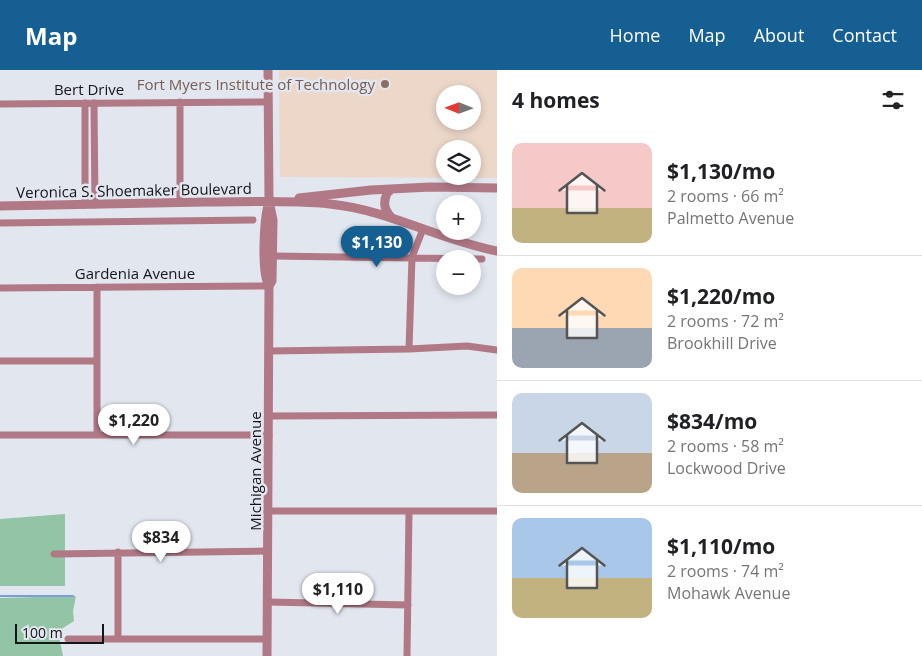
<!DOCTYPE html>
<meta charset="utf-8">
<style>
:root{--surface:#fff;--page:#f6f6f6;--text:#202124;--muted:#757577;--line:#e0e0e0;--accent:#165f93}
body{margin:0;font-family:"Open Sans",sans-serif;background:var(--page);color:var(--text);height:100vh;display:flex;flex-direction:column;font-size:19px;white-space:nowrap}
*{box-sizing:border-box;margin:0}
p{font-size:16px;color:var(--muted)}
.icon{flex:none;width:28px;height:28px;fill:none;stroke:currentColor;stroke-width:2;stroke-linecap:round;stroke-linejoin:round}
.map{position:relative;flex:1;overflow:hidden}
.side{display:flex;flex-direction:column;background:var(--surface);width:425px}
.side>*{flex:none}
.needle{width:32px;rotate:271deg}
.controls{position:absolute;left:436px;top:15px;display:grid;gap:10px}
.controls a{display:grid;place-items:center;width:45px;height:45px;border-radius:50%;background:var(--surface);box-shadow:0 2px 8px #0003;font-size:25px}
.scale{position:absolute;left:15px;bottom:12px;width:89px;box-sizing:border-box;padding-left:5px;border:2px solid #151619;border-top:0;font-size:14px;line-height:18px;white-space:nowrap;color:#151619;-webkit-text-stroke:4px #e2e6ef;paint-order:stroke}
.price{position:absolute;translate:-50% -42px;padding:0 11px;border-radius:18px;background:#fff;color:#222;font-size:16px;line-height:32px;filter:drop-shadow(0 1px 2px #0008)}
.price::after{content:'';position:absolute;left:50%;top:30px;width:15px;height:11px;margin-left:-8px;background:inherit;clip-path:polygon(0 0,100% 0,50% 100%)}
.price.selected{background:var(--accent);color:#fff}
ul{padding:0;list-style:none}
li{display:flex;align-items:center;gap:15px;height:125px;padding:0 15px}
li+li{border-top:1px solid var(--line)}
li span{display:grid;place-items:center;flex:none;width:140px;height:100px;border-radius:10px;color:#555}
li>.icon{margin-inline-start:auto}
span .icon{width:60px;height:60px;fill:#fffc;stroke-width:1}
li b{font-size:21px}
h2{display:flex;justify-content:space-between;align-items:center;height:60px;padding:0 15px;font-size:21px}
header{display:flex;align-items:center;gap:30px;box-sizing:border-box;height:70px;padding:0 25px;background:var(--accent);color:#fff}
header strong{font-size:24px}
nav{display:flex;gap:28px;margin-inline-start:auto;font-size:18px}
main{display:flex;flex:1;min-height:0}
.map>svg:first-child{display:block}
</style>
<header>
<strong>Map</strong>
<nav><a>Home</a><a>Map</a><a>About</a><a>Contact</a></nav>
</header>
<main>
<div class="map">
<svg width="497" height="586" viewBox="0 0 497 586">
<rect width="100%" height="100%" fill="#e2e6ef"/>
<path fill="#ecd7c9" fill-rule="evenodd" d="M 279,0 L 497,0 L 497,108 L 280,107 ZM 445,24 L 472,24 L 472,51 L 445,51 ZM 445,79 L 472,79 L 472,106 L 445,106 Z"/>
<path fill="#91c5a6" d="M 65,444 L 65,516 L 0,516 L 0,449 Z
M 76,526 L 73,541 L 74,551 L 58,561 L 63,586 L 0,586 L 0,528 Z"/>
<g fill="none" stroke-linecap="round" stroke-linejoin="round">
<path stroke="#7d9cdc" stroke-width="2" d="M 0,526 L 73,526"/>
<path stroke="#b17886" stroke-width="7" d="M 180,32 L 180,132
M 94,33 L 95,135
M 0,34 L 268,32
M 85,135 L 85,33
M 0,153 L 253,150
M 272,186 L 482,189
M 0,218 L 269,216
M 409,279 L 412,187 L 423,159
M 269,281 L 409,279 L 467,276 L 497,280
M 0,291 L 97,291
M 269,346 L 497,345
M 0,365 L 269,365
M 97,365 L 97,217
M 268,441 L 497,441
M 118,482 L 118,569
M 54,484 L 268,481
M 268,532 L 408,535
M 68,569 L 267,569
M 407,586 L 409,441"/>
<path stroke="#b17886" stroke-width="9" d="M 299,128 L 371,120 L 430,117 L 497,118
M 268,135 C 264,151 261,203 269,216
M 0,136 C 68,135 136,133 205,132 C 246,132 288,130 330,134 C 389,140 439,170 497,181
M 391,147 C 384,139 383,133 387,123 L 392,119
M 267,586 L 269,216 L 272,211 L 273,150 L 269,131 L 268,0"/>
</g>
<circle fill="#8d6e63" stroke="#e2e6ef" stroke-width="2" cx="385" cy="14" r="5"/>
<g text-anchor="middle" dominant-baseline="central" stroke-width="5" stroke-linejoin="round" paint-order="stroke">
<g font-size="15" fill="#785e54" stroke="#e2e6ef" text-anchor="end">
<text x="375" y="14">Fort Myers Institute of Technology</text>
</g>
<g font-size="15" fill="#151619" stroke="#e2e6ef">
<text x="89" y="19">Bert Drive</text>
<text transform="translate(134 120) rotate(-1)">Veronica S. Shoemaker Boulevard</text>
<text x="135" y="203">Gardenia Avenue</text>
<text transform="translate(255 401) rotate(-90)">Michigan Avenue</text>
</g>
</g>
</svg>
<div class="controls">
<a><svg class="needle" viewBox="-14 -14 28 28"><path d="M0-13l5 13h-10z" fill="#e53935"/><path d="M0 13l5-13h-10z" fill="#757577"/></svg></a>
<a><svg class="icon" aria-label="layers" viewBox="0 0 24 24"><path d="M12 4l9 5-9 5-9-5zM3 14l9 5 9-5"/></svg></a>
<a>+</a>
<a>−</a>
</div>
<div class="scale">100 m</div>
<b class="price selected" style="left:377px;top:198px">$1,130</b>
<b class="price" style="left:134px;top:376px">$1,220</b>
<b class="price" style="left:161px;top:493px">$834</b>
<b class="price" style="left:338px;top:545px">$1,110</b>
</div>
<section class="side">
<h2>4 homes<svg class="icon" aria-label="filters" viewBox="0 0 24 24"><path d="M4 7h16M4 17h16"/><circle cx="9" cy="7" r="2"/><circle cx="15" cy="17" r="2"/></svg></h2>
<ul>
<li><span style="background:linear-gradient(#f6c9c9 65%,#c2b280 0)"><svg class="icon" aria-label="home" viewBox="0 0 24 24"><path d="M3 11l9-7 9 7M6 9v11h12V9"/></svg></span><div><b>$1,130/mo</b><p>2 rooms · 66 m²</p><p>Palmetto Avenue</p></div></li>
<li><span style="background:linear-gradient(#ffd9b3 60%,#9aa5b1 0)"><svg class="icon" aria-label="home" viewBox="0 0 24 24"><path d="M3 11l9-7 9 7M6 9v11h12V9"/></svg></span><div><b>$1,220/mo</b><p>2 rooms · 72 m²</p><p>Brookhill Drive</p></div></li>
<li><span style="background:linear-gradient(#c9d6e8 60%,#b9a48a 0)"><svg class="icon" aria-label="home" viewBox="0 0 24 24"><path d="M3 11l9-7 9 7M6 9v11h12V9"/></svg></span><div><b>$834/mo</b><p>2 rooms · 58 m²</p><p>Lockwood Drive</p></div></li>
<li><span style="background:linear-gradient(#a9c7e8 60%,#c2b280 0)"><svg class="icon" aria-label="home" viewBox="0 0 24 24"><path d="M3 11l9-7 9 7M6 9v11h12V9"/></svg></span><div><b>$1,110/mo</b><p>2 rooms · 74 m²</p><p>Mohawk Avenue</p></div></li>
</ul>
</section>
</main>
